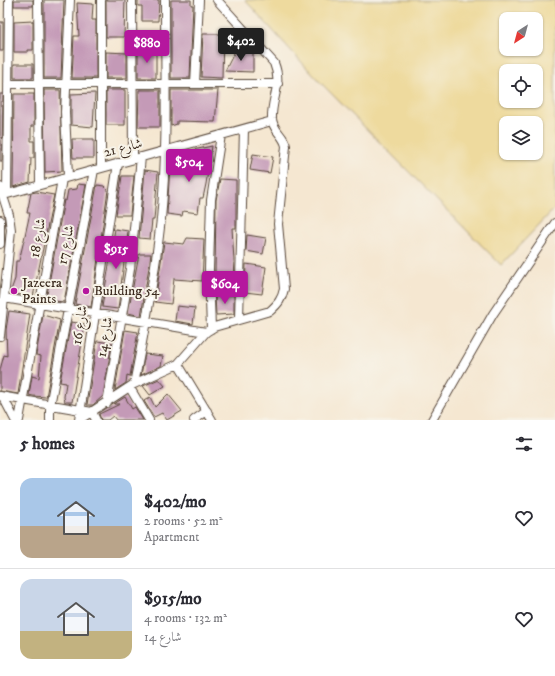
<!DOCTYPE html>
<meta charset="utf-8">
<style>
:root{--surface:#fff;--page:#f7f7f7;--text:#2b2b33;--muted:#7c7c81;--line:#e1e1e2;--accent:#b5179e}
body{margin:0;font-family:"IM FELL DW Pica",Amiri,serif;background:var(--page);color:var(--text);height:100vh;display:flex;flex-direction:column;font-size:15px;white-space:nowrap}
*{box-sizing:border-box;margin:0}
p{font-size:13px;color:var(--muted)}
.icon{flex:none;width:22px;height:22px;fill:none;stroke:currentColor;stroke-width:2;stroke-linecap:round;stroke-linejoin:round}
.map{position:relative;height:420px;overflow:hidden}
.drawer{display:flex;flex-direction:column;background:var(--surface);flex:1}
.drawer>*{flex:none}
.needle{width:26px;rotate:216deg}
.tools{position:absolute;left:499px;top:12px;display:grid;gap:8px}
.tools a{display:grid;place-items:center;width:44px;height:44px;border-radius:8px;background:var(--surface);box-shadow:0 1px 3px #0004;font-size:20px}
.price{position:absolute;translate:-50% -34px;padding:0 9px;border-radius:4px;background:var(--accent);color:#fff;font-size:13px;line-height:26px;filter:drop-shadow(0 1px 2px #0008)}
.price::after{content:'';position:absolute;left:50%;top:24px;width:12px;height:9px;margin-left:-6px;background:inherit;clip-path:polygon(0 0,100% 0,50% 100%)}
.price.active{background:#222;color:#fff}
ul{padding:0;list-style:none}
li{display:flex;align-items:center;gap:12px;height:100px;padding:0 20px}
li+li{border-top:1px solid var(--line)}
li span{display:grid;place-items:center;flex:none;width:112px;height:80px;border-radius:12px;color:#555}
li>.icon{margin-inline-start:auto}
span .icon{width:48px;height:48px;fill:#fffc;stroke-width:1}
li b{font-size:17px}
h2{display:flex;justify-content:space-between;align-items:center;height:48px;padding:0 20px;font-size:17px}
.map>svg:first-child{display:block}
</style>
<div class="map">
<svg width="555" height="420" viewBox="0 0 555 420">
<rect width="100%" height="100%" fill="#f7f3e8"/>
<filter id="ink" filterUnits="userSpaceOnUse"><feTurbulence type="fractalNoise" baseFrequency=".025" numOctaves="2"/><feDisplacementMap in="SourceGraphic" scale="8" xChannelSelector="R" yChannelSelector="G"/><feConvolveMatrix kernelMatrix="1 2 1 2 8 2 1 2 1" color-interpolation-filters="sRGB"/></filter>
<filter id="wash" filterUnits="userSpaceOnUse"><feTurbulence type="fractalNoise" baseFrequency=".012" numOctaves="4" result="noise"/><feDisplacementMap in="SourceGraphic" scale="16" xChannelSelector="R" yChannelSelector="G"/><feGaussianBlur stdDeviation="0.9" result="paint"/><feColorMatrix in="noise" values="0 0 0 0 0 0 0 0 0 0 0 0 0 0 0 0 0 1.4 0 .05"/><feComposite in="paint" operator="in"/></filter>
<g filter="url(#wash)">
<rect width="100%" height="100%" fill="#f5e7d1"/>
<path fill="#eeda9e" stroke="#94825e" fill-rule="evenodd" d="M 245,0 L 555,0 L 555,208 L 501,265 L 317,79 ZM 506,19 L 536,19 L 536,49 L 506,49 ZM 506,71 L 536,71 L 536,101 L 506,101 ZM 506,123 L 536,123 L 536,153 L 506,153 Z"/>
<g id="blocks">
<path fill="#c49ab7" d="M 14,0 L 33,0 L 33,6 L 14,6 Z
M 44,0 L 64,0 L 61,78 L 44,78 Z
M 106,0 L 125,0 L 124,37 L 106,37 Z
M 138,0 L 159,0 L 158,21 L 142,21 L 142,6 L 138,6 Z
M 171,0 L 191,0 L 191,5 L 193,5 L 190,78 L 171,78 Z
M 77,3 L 93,4 L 92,20 L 96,20 L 96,78 L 72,78 L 74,36 L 79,36 Z
M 33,21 L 33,50 L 28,50 L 28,52 L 14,52 L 14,22 Z
M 0,22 L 3,22 L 3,51 L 0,51 Z
M 203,34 L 223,34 L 222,78 L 201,77 Z
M 138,49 L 156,49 L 156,78 L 138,78 Z
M 235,51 L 253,51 L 253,72 L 225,71 Z
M 106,52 L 127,53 L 127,78 L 106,78 Z
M 14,64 L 33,64 L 33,78 L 14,78 Z
M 44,90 L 60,90 L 62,171 L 45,172 Z
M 106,90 L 125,90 L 125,125 L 106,125 Z
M 139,90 L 160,90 L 160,127 L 138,127 Z
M 171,90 L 218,90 L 215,122 L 177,121 L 177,124 L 171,126 Z
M 95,93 L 93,127 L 71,125 L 71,94 Z
M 0,94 L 3,94 L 2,161 L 0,161 Z
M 14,94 L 34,94 L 34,126 L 31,126 L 31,141 L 34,141 L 34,158 L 31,158 L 30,182 L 13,187 Z
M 72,139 L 94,139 L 94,158 L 73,158 Z
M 212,146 L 206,184 L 203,198 L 200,198 L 198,213 L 183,211 L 182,216 L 167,214 L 170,165 L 190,167 L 193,150 Z
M 253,154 L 273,157 L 270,173 L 250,170 Z
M 145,170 L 158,172 L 154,220 L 152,220 L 150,239 L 139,238 Z
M 122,176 L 134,176 L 130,215 L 116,215 Z
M 220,179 L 236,180 L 236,228 L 232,228 L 235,277 L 215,276 L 216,200 Z
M 78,184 L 86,185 L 64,302 L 46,300 L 64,200 L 66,201 L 68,190 L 77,189 Z
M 97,185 L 104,186 L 108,190 L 91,307 L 75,304 Z
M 36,192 L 54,195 L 33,297 L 10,293 L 15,279 L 16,261 L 19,261 L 24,240 L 30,213 L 27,213 L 31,193 Z
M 115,229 L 128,231 L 118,309 L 102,307 Z
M 247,235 L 266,238 L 263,254 L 246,251 Z
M 187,238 L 204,239 L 202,281 L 174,279 L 171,304 L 155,302 L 164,242 L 184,244 Z
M 139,254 L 151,254 L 141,316 L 128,313 Z
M 246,264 L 266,267 L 262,294 L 245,292 Z
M 215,295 L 234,295 L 234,314 L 216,315 Z
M 177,306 L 195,308 L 193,324 L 175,321 Z
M 9,311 L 30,314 L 18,394 L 0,391 L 0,370 L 4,355 L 7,356 L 6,330 Z
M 43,315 L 60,320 L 46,397 L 33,396 L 29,395 L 32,376 L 39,378 L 41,356 L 36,355 Z
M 71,322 L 85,324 L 72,402 L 65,402 L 64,397 L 66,383 L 60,382 Z
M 125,330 L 138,332 L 130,376 L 127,375 L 126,383 L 115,390 Z
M 97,341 L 112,343 L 103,396 L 93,405 L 87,405 Z
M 145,354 L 163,356 L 161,366 L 141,375 Z
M 159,379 L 165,386 L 150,395 L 143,386 Z
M 168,394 L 182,411 L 167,420 L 162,413 L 154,417 L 144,401 L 150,397 L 155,407 Z
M 125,397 L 132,409 L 135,407 L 143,420 L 116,420 L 113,416 L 108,420 L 101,420 L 99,414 L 120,404 L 114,404 Z"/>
</g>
</g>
<g filter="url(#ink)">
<use href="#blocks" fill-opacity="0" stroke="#574639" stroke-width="1"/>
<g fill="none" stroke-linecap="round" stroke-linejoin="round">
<defs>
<path id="minor" d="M 38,0 L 40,184
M 132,0 L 133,159
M 8,84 L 278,84
M 195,84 L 199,0
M 101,167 L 101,0
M 68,176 L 65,112 L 70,0
M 0,187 L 9,215 L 11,230 L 0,336
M 7,194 L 9,0
M 4,195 L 272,121
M 0,220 L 0,244
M 4,298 L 206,332
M 239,319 L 244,129
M 211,329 L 209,269 L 211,200 L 221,135
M 178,364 L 212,420
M 134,384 C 145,329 155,274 161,219 C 168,147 165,72 165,0
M 130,388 L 149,420
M 0,396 L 92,412 L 96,420
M 3,397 L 15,420
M 107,403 L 130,269 L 141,157
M 19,420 L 62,179
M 50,420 L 50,406 L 94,170
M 79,420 L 134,384 L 178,364 L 206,332 L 214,327 L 270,311 C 278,304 282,299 284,289 L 278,224 L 286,146 C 284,135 273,131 272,119 C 271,98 283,85 274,63 L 217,0
M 79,420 L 118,163
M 194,420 L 207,411
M 432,420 L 493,314 L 555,223"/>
</defs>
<use href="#minor" stroke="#574639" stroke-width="10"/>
<use href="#minor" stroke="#fff" stroke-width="8"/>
</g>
</g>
<g fill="#b5179e" stroke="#f7f3e8" stroke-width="1.5">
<circle cx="14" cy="291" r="4"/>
<circle cx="86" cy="291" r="4"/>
</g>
<g text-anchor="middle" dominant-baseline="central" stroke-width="4" stroke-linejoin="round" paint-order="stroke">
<g font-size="14" fill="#3b2a1e" stroke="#f7f3e8">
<text transform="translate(123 148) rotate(-14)">شارع 21</text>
<text transform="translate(38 238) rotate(-80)">شارع 18</text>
<text transform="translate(66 245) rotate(-79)">شارع 17</text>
<text transform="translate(80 325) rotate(-81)">شارع 16</text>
<text transform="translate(105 337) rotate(-80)">شارع 14</text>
</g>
<g font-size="14" fill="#3b2a1e" stroke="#f7f3e8" text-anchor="start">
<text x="22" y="283">Jazeera<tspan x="22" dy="16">Paints</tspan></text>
<text x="94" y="291">Building 54</text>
</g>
</g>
</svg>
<div class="tools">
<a><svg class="needle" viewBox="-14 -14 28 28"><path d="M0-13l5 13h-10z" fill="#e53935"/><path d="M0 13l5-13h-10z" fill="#7c7c81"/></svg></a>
<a><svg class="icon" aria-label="locate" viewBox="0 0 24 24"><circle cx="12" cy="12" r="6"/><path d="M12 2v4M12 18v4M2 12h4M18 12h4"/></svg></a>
<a><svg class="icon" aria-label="layers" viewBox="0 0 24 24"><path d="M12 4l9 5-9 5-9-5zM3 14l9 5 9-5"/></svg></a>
</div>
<b class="price active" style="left:241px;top:62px">$402</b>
<b class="price" style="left:147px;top:64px">$880</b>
<b class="price" style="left:189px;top:183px">$504</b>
<b class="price" style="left:116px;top:270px">$915</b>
<b class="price" style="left:225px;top:305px">$604</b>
</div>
<section class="drawer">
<h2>5 homes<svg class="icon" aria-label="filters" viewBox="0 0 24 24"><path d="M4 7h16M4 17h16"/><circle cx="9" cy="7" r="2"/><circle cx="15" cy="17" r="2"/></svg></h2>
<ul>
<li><span style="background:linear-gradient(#a9c7e8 60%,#b9a48a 0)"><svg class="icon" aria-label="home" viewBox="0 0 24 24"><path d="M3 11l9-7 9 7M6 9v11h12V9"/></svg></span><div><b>$402/mo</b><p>2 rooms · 52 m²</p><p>Apartment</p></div><svg class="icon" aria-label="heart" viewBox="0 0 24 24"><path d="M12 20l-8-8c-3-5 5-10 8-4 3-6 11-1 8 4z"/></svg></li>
<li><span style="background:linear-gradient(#c9d6e8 65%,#c2b280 0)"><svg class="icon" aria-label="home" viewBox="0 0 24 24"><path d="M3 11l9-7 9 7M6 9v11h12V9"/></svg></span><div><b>$915/mo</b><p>4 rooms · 132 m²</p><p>شارع 14</p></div><svg class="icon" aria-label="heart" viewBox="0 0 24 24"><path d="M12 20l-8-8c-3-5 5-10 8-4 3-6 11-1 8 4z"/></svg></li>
</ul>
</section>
